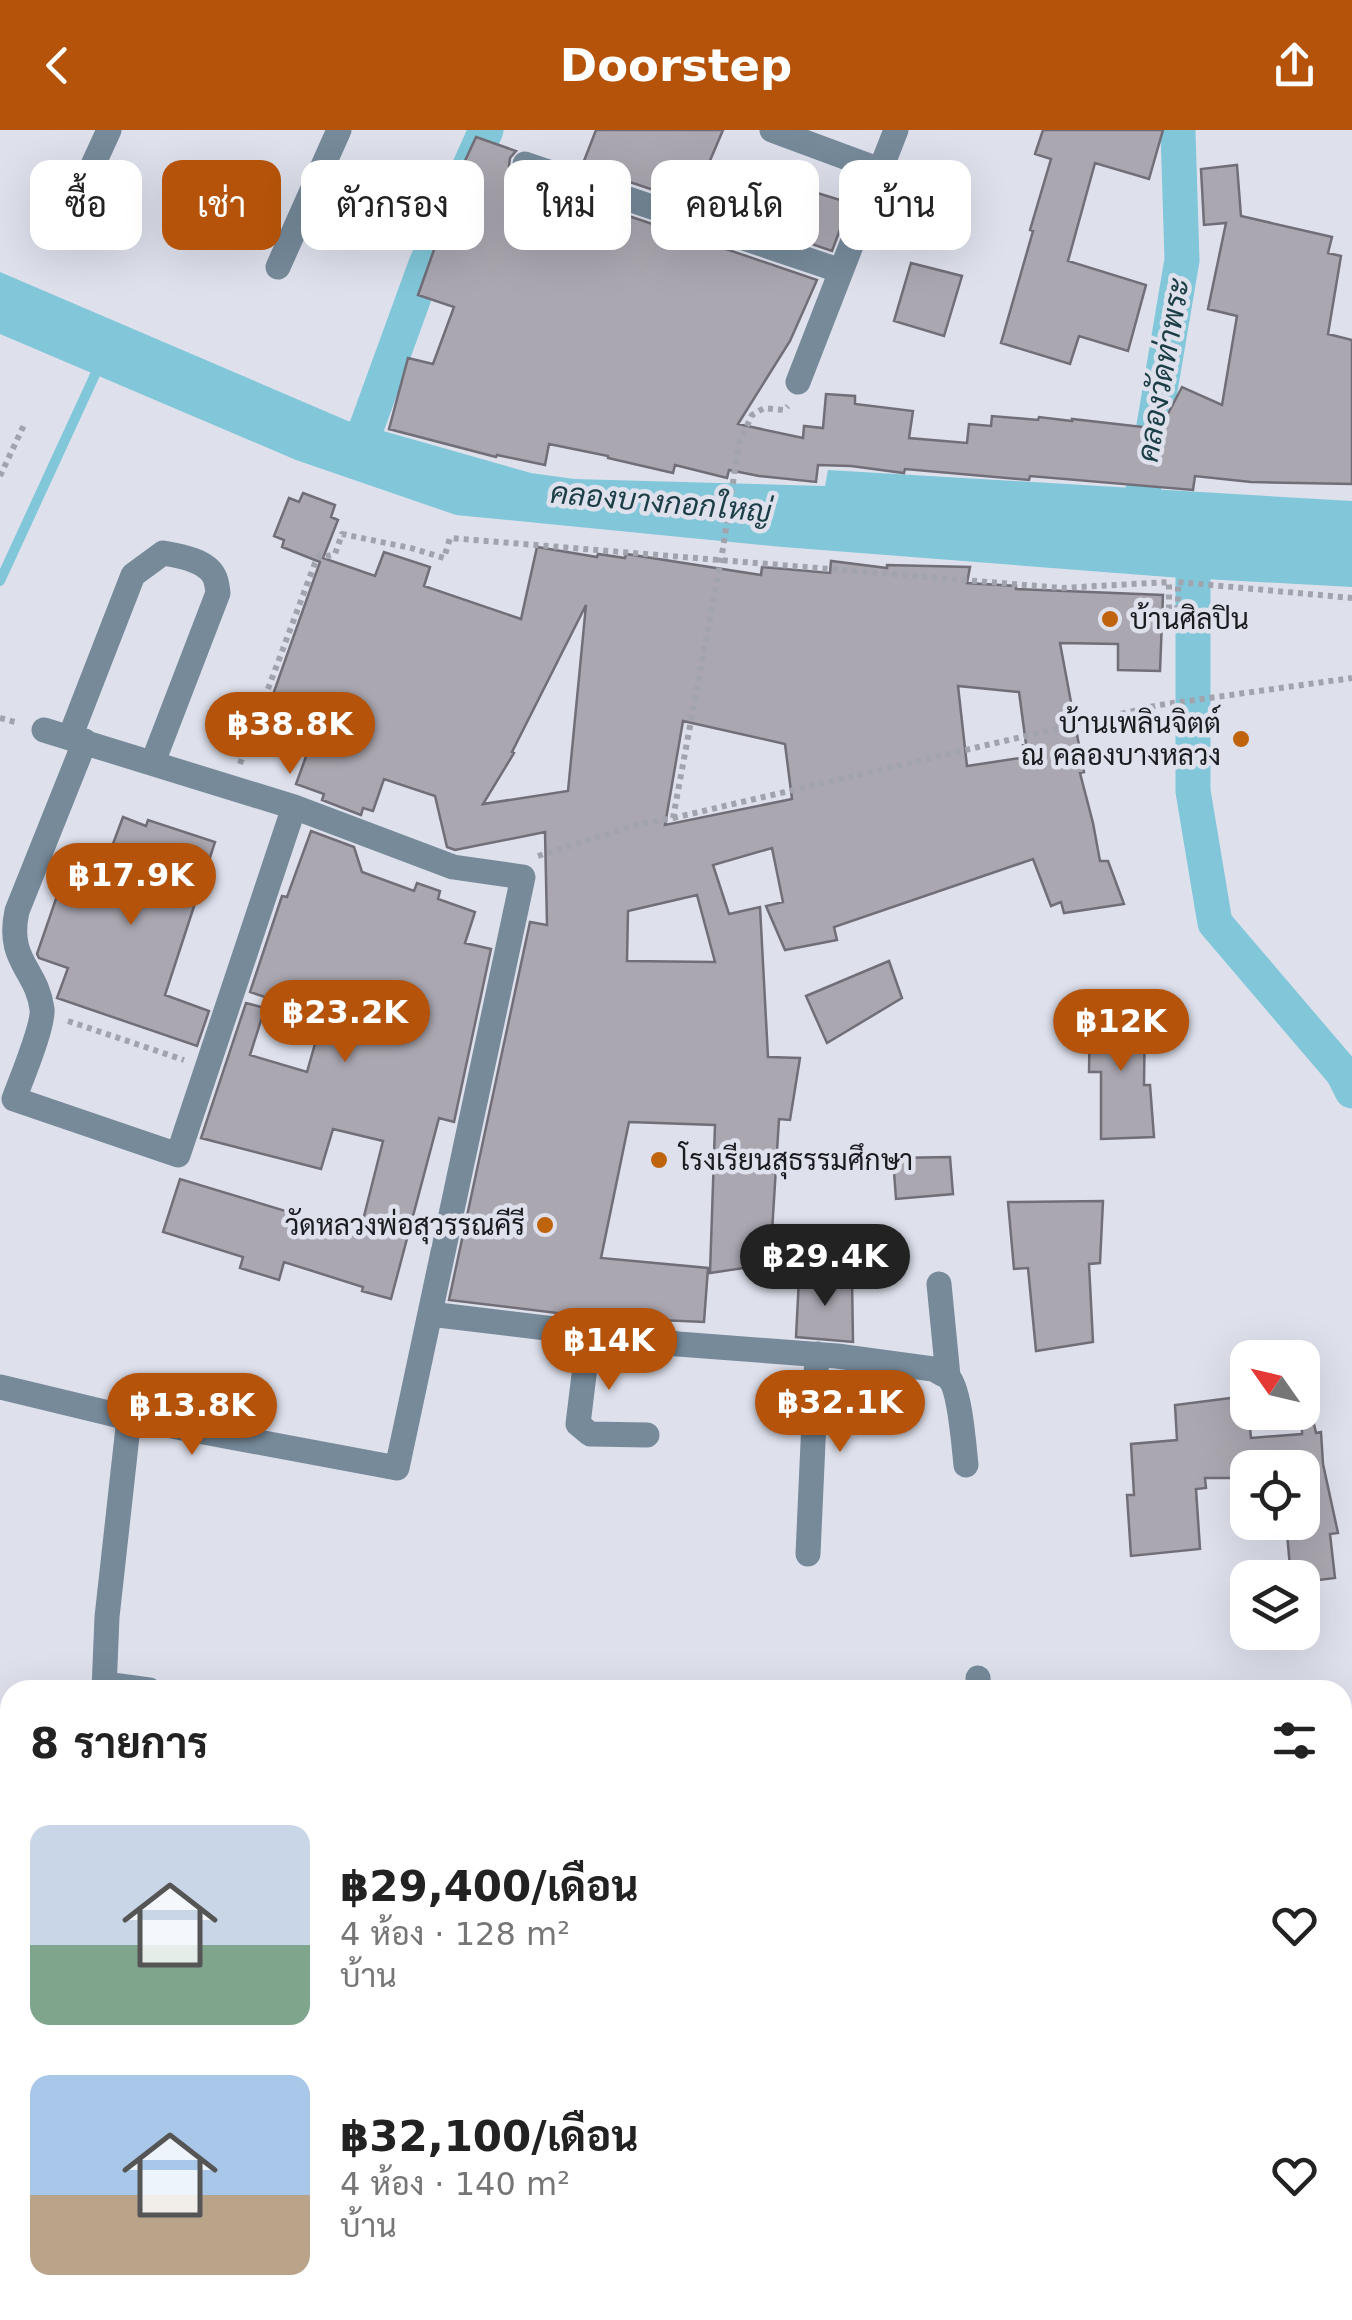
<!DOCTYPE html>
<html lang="th">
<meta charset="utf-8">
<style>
:root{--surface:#fff;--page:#f2f2f2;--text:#222;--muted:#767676;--accent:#b45309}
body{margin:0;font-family:"DejaVu Sans",Sarabun,sans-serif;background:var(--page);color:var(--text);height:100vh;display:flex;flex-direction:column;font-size:38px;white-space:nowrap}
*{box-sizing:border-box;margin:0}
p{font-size:32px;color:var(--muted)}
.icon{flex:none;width:55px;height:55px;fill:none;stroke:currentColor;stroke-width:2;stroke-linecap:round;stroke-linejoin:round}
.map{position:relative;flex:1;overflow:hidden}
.drawer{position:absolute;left:0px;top:1550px;width:1352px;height:640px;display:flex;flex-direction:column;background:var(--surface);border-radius:30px 30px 0 0;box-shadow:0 10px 40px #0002}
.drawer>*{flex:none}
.top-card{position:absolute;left:30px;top:30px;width:1292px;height:90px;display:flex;gap:20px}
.needle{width:65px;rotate:304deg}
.buttons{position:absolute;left:1230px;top:1210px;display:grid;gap:20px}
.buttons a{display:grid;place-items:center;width:90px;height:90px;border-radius:20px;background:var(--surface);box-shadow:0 10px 40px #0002;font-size:50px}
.price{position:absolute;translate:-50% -85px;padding:0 22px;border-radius:35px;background:var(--accent);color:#fff;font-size:32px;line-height:65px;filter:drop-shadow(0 2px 5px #0008)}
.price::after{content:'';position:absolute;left:50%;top:60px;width:30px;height:22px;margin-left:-15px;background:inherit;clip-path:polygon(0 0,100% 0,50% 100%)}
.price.on{background:#222;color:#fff}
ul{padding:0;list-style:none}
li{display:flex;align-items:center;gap:30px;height:250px;padding:0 30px}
li span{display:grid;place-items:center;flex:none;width:280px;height:200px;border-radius:20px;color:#555}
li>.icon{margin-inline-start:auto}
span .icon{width:120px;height:120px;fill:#fffc;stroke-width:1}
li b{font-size:42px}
h2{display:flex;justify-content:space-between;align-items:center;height:120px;padding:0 30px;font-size:42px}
.chip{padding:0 35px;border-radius:20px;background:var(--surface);box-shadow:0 10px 40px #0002;font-size:35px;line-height:90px}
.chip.on{background:var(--accent);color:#fff}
header{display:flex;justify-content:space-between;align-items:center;height:130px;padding:0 30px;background:var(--accent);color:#fff;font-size:45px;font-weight:800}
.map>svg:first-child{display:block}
</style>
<header><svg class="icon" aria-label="back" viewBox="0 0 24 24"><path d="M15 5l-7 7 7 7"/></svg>Doorstep<svg class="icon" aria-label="share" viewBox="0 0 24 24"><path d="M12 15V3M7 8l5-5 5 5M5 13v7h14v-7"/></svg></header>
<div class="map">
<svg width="1352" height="2190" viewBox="0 0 1352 2190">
<rect width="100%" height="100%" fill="#dee1ec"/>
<path fill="#81c7d9" d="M 0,142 L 348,291 L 531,343 L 574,349 L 825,356 L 828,340 L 1352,371 L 1352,457 L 1168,447 L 783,417 L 456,385 L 296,330 L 0,204 Z"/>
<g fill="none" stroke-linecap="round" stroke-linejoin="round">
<path stroke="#81c7d9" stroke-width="10" d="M 0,451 L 99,236"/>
<path stroke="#81c7d9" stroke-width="35" d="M 359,318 L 426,134 L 486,0
M 1135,408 L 1182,130 L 1178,2 L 1176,0
M 1193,420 L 1193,661 L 1215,793 L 1343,943 L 1352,961"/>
</g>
<path fill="#aaa7b1" stroke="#716e78" stroke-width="2.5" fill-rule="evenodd" d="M 596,0 L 723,0 L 692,73 L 582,36 Z
M 1043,0 L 1163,0 L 1149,49 L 1095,33 L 1068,131 L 1146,155 L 1128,221 L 1079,206 L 1070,234 L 1001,213 L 1033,101 L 1030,100 L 1051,29 L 1035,24 Z
M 476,7 L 516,21 L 510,28 L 509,36 L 512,44 L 520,49 L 817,150 L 790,211 L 738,294 L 803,308 L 804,296 L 823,298 L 826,264 L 855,266 L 855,274 L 913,281 L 909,308 L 967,313 L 969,294 L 991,296 L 992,286 L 1038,290 L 1039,287 L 1072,291 L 1072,289 L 1160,299 L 1182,257 L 1222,275 L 1237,186 L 1208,179 L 1226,93 L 1204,95 L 1201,39 L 1237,35 L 1241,86 L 1332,107 L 1328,123 L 1341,126 L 1328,204 L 1352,210 L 1352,354 L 1251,352 L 1195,346 L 1193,360 L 1030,346 L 1029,350 L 905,339 L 904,343 L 851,336 L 818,335 L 816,352 L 759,346 L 729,340 L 727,348 L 675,335 L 673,343 L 608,328 L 608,326 L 549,314 L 545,335 L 497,325 L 496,327 L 389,299 L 408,228 L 433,234 L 454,177 L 418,165 L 441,100 L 434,98 Z
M 801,58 L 850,73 L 832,121 L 785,105 Z
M 911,133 L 962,146 L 944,206 L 894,191 Z
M 303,363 L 335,375 L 331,387 L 338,390 L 323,428 L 375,446 L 384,422 L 430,437 L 424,456 L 521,489 L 537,417 L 597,427 L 598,424 L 625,428 L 626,424 L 761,445 L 762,437 L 830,443 L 831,431 L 887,438 L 887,435 L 970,437 L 967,453 L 1016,456 L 1016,459 L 1163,465 L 1160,541 L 1118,540 L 1118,514 L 1060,513 L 1084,642 L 1080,643 L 1093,693 L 1100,731 L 1108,731 L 1124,774 L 1064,783 L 1061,772 L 1051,776 L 1033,729 L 834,797 L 837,810 L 785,820 L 766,776 L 783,772 L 772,718 L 713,735 L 729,784 L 760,777 L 768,927 L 800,928 L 790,990 L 779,989 L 770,1134 L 710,1143 L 715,995 L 629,992 L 601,1128 L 708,1138 L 704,1192 L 590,1187 L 449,1170 L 530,792 L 547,795 L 545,702 L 455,720 L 447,717 L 435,666 L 384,649 L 373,681 L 363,678 L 361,685 L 322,670 L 324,664 L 296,654 L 308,621 L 259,604 L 320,432 L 282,417 L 284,410 L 274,406 L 289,368 L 299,372 ZM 586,475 L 568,661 L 483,674 L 514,623 L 512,622 ZM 958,556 L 1019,562 L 1026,614 L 1023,615 L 1027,627 L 967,636 ZM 683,591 L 785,614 L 792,669 L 665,695 ZM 697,765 L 715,832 L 627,831 L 628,781 Z
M 123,687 L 146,696 L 148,690 L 215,712 L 165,865 L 209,881 L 197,916 L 57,868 L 68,838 L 39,828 L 37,824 L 59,760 L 75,766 L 93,716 L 110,722 Z
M 311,701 L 354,717 L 362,742 L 414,761 L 417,753 L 440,761 L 438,769 L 475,782 L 465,813 L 491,819 L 454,992 L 439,988 L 391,1169 L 362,1161 L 363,1157 L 284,1132 L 279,1150 L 240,1138 L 243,1127 L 163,1102 L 180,1049 L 358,1103 L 360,1102 L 383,1011 L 333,999 L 321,1039 L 201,1008 L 246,873 L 265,878 L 250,925 L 307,942 L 322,889 L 316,887 L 317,884 L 250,862 L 282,766 L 287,767 Z
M 889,831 L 902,868 L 827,913 L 806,866 Z
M 1090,881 L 1145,883 L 1144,955 L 1150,955 L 1154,1007 L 1101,1009 L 1101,942 L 1089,942 Z
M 950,1027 L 953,1064 L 896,1069 L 893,1028 Z
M 1103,1071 L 1100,1133 L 1089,1134 L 1093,1212 L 1036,1221 L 1028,1138 L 1014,1139 L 1008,1072 Z
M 799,1148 L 852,1148 L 853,1212 L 796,1207 Z
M 1247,1266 L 1251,1308 L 1302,1304 L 1302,1295 L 1314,1294 L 1316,1303 L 1321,1302 L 1323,1334 L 1338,1403 L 1330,1404 L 1335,1448 L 1302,1452 L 1302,1448 L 1291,1448 L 1286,1392 L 1302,1392 L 1302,1338 L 1248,1338 L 1248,1348 L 1205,1348 L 1206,1358 L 1196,1359 L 1200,1419 L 1131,1426 L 1127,1365 L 1134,1365 L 1131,1314 L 1177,1310 L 1175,1275 Z"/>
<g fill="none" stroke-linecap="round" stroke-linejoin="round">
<path stroke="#a2a4ad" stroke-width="6" stroke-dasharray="5 5" stroke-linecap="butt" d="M 0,346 L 24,295
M 0,588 L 19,593
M 240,634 L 315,433 L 320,425 L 328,426 L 335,424 L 342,404 L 411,418 L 444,428 L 450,408 L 1062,458 L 1169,452 L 1169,479 L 1178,478 L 1178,452 L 1352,468
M 673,688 L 1159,575 L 1352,548
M 538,726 L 636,695 L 673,688 L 723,418 L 739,313 L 752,285 L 764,278 L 784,280 L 788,276
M 68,891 L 184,930"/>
<path stroke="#768a9a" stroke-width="25" d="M 772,0 L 880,40
M 525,34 L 841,141
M 71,83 L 109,0
M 278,137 L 339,0
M 798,252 L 896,0
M 70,607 L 133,445 L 163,423 C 179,426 206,430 214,446 C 217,451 217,457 218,463 L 153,632
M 85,611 L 17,781 C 6,831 37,839 42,879 C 44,895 21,950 14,969 L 178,1025 L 294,677
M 939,1154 L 948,1246
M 430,1184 L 678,1214 L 837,1226 L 933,1239 C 934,1240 947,1246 948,1247 C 960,1258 964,1317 966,1335
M 589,1204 L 578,1294 L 590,1304 L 647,1305
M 0,1257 L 129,1288 L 397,1338 L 523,747 L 453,737 L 294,677 L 44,600
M 808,1424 L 817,1224
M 978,1548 L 979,1560
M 105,1554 L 149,1560
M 104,1560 L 107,1487 L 129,1288
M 749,2190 L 750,2180"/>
</g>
<g fill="#bf640c" stroke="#dee1ec" stroke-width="4">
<circle cx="1110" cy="489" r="10"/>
<circle cx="1241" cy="609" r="10"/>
<circle cx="659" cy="1030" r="10"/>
<circle cx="545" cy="1095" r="10"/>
</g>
<g text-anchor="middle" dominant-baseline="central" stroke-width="9" stroke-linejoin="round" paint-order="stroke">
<g font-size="28" fill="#1a1b1f" stroke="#dee1ec" text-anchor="start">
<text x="1130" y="489">บ้านศิลปิน</text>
<text x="1221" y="593" text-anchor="end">บ้านเพลินจิตต์<tspan x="1221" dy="32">ณ คลองบางหลวง</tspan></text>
<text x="679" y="1030">โรงเรียนสุธรรมศึกษา</text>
<text x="525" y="1095" text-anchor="end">วัดหลวงพ่อสุวรรณคีรี</text>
</g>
<g font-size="30" font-style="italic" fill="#1b3d45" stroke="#dee1ec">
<text transform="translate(1163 240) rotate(-80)">คลองวัดท่าพระ</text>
<text transform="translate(661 372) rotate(5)">คลองบางกอกใหญ่</text>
</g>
</g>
</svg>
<div class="buttons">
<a><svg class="needle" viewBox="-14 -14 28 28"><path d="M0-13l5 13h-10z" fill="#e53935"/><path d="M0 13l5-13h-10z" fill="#767676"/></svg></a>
<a><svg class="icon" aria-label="locate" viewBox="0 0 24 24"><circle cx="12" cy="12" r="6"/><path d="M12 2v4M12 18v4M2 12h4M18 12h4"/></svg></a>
<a><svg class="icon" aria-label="layers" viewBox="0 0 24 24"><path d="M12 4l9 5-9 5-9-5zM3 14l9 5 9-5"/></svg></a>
</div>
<b class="price" style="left:290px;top:647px">฿38.8K</b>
<b class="price" style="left:131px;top:798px">฿17.9K</b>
<b class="price" style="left:345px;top:935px">฿23.2K</b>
<b class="price" style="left:1121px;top:944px">฿12K</b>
<b class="price on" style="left:825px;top:1179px">฿29.4K</b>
<b class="price" style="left:609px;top:1263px">฿14K</b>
<b class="price" style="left:840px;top:1325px">฿32.1K</b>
<b class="price" style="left:192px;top:1328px">฿13.8K</b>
<div class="top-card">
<a class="chip">ซื้อ</a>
<a class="chip on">เช่า</a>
<a class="chip">ตัวกรอง</a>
<a class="chip">ใหม่</a>
<a class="chip">คอนโด</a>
<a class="chip">บ้าน</a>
</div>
<section class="drawer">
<h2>8 รายการ<svg class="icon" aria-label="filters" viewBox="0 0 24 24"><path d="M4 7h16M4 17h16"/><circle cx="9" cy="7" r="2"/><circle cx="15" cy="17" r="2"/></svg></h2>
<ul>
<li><span style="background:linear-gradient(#c9d6e8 60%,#7fa58c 0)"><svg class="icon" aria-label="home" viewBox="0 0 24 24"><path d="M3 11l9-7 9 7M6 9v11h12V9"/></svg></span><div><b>฿29,400/เดือน</b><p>4 ห้อง · 128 m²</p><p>บ้าน</p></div><svg class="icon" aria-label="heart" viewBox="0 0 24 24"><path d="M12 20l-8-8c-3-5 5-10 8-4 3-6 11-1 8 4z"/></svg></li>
<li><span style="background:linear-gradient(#a9c7e8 60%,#b9a48a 0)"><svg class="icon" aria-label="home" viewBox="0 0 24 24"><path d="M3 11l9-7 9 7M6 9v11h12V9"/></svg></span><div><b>฿32,100/เดือน</b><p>4 ห้อง · 140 m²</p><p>บ้าน</p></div><svg class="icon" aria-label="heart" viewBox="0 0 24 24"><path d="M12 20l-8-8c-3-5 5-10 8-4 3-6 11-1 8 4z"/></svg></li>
</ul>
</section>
</div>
